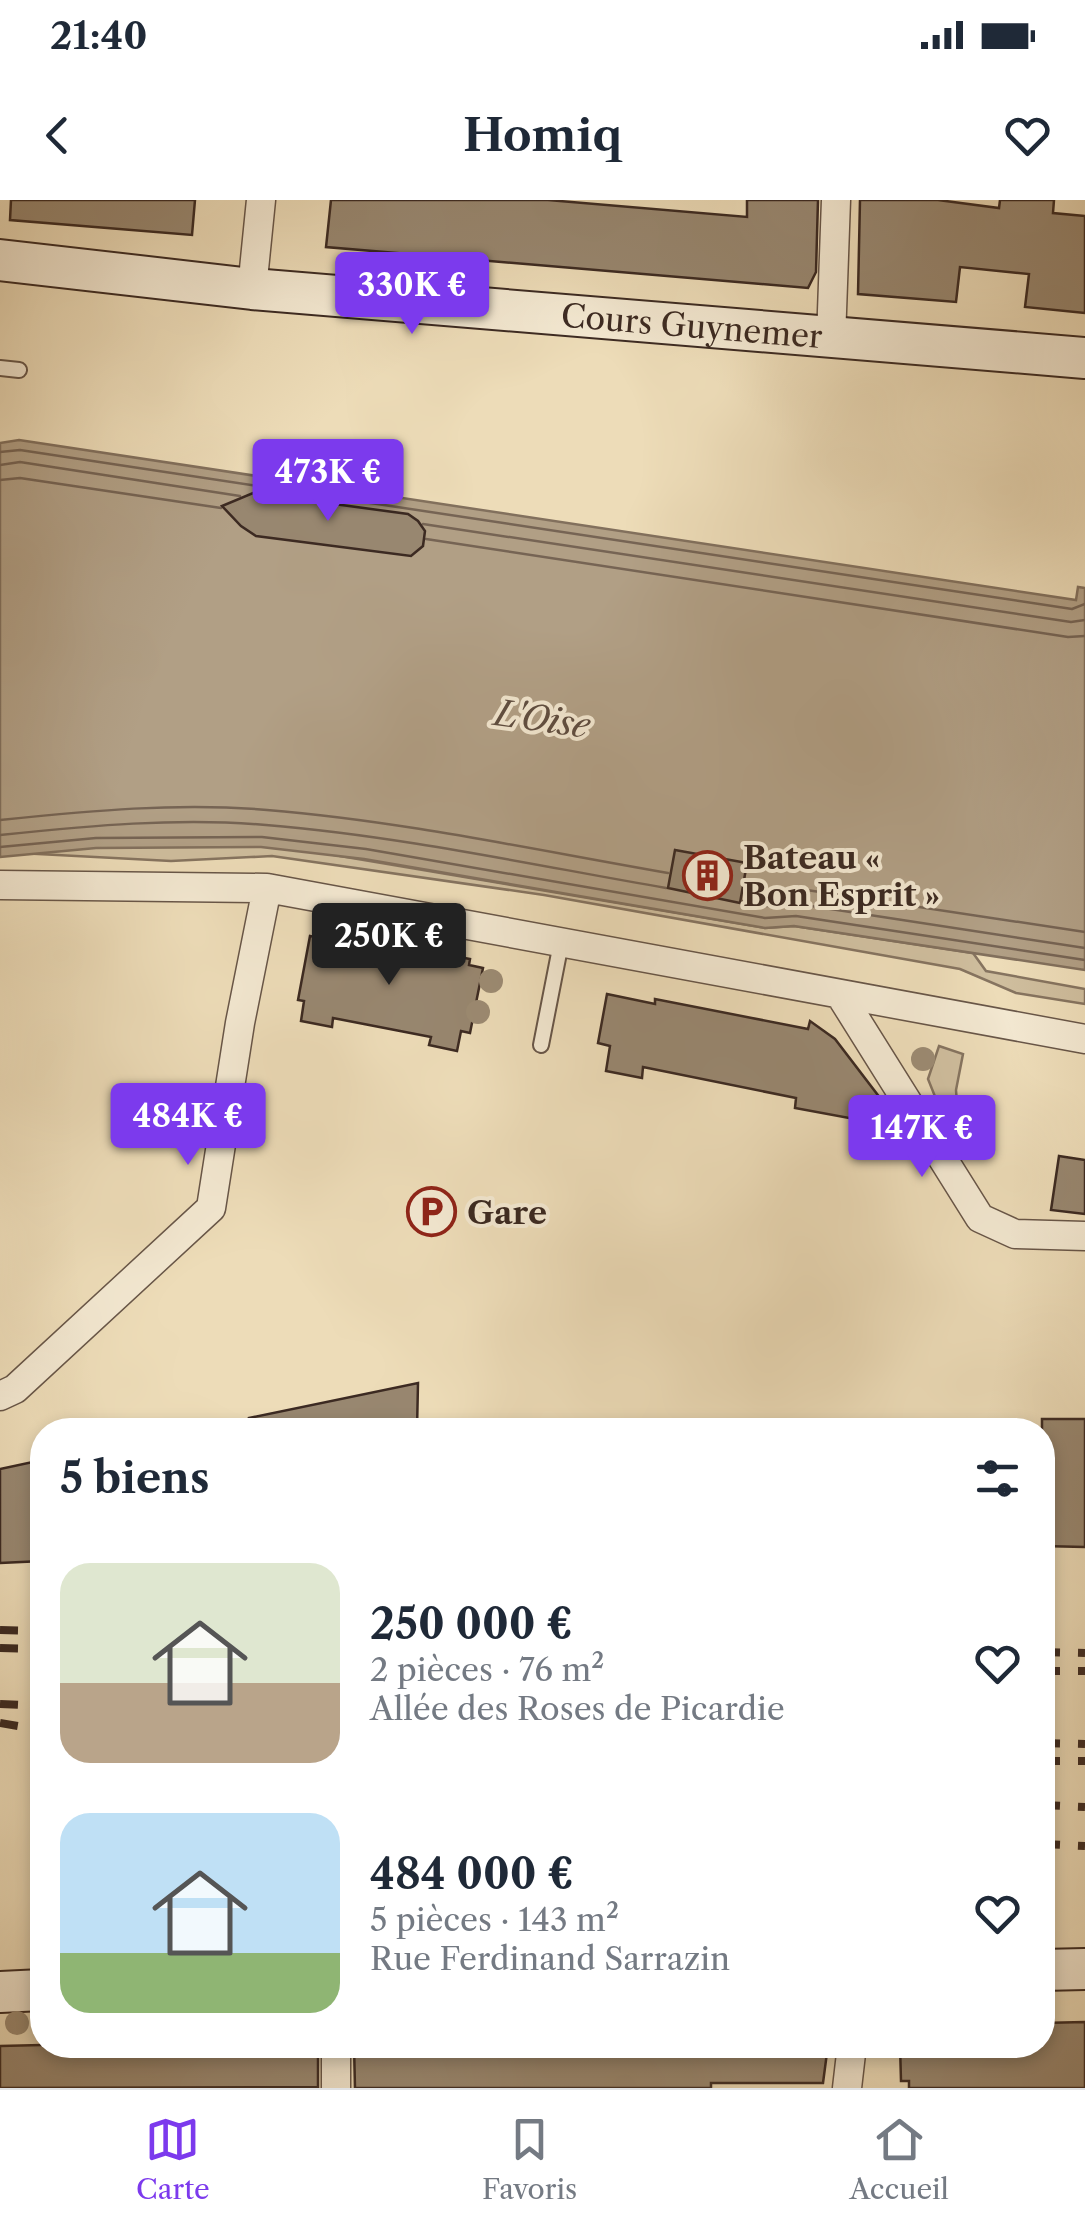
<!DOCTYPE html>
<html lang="fr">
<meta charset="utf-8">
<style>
:root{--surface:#fff;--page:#f2f2f3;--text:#1f2937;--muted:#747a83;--line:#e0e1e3;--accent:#7c3aed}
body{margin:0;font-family:"Libre Caslon Text",serif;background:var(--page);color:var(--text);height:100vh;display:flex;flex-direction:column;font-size:38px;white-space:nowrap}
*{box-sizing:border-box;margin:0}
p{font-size:32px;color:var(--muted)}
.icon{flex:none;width:55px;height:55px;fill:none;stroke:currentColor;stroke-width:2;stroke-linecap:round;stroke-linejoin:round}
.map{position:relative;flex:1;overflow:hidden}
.side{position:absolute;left:30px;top:1218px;width:1025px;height:640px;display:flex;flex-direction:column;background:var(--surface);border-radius:40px;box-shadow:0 5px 15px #0003}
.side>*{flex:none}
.price{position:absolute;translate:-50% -85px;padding:0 22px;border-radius:10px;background:var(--accent);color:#fff;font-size:32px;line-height:65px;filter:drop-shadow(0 2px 5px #0008)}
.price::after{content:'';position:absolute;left:50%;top:60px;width:30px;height:22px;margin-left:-15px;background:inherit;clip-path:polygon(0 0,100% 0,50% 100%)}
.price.on{background:#222;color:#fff}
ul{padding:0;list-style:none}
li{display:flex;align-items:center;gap:30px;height:250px;padding:0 30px}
li span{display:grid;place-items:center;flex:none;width:280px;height:200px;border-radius:30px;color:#555}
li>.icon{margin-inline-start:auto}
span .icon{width:120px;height:120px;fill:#fffc;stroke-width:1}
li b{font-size:42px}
h2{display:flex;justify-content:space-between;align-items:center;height:120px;padding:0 30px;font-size:42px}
.status{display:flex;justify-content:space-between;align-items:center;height:70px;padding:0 50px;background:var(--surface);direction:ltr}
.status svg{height:28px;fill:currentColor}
header{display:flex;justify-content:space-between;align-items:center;height:130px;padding:0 30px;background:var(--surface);font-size:45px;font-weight:700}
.tab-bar{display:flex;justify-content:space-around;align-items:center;height:140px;border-top:2px solid var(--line);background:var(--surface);font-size:28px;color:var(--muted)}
.tab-bar a{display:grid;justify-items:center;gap:5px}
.tab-bar .on{color:var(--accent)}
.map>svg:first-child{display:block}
</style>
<div class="status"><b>21:40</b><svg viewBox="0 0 49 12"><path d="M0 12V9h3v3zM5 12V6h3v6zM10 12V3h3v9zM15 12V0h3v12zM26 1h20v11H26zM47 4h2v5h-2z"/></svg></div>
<header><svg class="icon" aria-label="back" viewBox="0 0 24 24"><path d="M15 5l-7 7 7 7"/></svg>Homiq<svg class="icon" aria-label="heart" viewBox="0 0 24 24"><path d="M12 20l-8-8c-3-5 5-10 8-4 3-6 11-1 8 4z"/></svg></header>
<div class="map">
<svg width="1085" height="1888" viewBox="0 0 1085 1888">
<rect width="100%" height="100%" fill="#eddcb8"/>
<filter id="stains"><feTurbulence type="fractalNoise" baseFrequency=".002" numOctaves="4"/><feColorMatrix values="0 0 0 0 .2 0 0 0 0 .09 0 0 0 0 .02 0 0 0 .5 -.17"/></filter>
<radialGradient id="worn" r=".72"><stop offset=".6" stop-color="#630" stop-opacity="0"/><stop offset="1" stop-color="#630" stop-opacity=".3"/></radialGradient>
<path fill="#cfbe9e" stroke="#867460" stroke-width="2.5" d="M 204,633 L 765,728 L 794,726 L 973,753 L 986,771 L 1085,789 L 1085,804 L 1016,793 L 960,769 L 544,695 L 272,656 L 171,661 L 0,652 L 0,647 Z
M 939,846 L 963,854 L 956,890 L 959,930 L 952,939 L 928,879 Z"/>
<path fill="#b19f85" stroke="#82705d" stroke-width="2.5" d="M 19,240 L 1076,400 L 1078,387 L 1085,388 L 1085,770 L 794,726 L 765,728 L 364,659 L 261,647 L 96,648 L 0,657 L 0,243 Z"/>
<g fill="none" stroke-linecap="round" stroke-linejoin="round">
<path stroke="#766454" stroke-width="2.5" d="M 0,252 L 20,250 L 1072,409 L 1085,404
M 0,265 L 20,262 L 240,296
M 0,280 L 20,278 L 221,308
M 423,324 L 1071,422 L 1085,420
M 426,339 L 1068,437 L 1085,436
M 0,620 C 88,611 179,602 267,610 C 402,621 535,650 668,673
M 0,635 C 88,626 178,617 266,625 C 400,636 533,665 666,688
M 0,647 L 96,638 L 262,637 L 366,649 L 765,718 L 796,716 L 1085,760
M 745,687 L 767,690 L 800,689 L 1085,732
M 743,701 L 767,706 L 798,704 L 1085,748"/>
</g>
<path fill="#988770" stroke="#3c2a22" stroke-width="2.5" d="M 11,0 L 195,0 L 192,35 L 10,20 Z
M 331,0 L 548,0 L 747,17 L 747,0 L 818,0 L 816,72 L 808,88 L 326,47 Z
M 860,0 L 938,0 L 999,8 L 1000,0 L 1054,0 L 1053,13 L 1085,16 L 1085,113 L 1025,107 L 1029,74 L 960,67 L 956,102 L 858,94 Z
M 253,293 L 408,314 L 418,321 L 425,331 L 423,346 L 411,356 L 256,336 L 241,326 L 222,306 Z
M 675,650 L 747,663 L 740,703 L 668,688 Z
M 326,732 L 470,759 L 469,765 L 483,768 L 470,833 L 461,831 L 457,851 L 429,845 L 431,837 L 333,818 L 332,827 L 301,821 L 304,801 L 298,800 L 310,736 L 325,739 Z
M 607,794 L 655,804 L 655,799 L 808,829 L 810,821 L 835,839 L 903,928 L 795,908 L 796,898 L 643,867 L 642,878 L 606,871 L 610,846 L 598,843 Z
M 1059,956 L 1085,960 L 1085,1014 L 1051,1010 Z
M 418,1183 L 417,1230 L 251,1230 L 249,1218 Z
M 1042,1219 L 1085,1219 L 1085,1347 L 1042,1346 Z
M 42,1260 L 42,1361 L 0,1363 L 0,1269 Z
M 1085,1822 L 1085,1888 L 909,1888 L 909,1881 L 901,1881 L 900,1845 L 1042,1845 L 1042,1823 Z
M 42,1845 L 318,1845 L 318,1887 L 0,1888 L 0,1846 Z
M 354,1845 L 563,1845 L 712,1851 L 712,1845 L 828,1845 L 823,1883 L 711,1883 L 711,1888 L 355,1888 Z"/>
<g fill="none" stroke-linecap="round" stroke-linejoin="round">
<defs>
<path id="service" d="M 0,168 L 19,170
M 541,845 L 561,743"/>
<path id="minor" d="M 252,89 L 261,0
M 831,139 L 836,0
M 0,685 L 267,688 L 1085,839
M 841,796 L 980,1018 L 1015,1034 L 1085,1036
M 0,1196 L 15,1189 L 211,1008 L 240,823 L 267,688
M 336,1888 L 336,1845
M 847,1888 L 852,1845"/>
<g id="secondary">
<path id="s1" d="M 0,60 L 252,89 L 1085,158"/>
<path d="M 1042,1770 L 1085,1769"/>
<path d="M 0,1792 L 42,1790"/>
</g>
</defs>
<use href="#service" stroke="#685648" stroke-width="18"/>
<use href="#minor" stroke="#685648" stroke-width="31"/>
<use href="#secondary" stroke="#3c2a22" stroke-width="44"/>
<use href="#service" stroke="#f3e8d1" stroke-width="14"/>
<use href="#minor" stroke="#f3e8d1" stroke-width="28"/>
<use href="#secondary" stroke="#f3e8d1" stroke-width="40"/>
<path stroke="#3c2a22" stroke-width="8" stroke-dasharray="18 18" stroke-linecap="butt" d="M 0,1430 L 42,1431
M 0,1448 L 42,1449
M 1042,1452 L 1085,1453
M 1042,1471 L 1085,1471
M 0,1504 L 42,1506
M 0,1523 L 42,1530
M 1042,1543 L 1085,1544
M 1042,1561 L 1085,1561
M 1042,1605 L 1085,1607
M 1042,1644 L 1085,1646"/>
</g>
<g fill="#9c8b73">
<circle cx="491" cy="781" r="12"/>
<circle cx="478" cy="812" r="12"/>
<circle cx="923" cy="859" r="12"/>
<circle cx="17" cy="1823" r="12"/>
</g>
<defs>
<symbol id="building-ring" viewBox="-11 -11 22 22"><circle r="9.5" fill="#f3e8d1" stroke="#8f2418" stroke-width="1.5"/><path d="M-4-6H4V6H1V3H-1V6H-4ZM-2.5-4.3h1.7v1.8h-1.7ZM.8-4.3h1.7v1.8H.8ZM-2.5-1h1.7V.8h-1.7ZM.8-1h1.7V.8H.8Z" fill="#8f2418"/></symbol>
<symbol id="parking-ring" viewBox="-11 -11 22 22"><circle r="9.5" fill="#f3e8d1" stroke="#8f2418" stroke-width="1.5"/><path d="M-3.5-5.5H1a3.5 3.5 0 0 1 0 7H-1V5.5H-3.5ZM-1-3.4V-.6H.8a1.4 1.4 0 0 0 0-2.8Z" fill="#8f2418"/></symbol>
</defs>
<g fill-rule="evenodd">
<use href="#building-ring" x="680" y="648" width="55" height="55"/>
<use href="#parking-ring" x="404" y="984" width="55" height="55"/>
</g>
<g text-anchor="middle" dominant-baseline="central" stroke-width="8" stroke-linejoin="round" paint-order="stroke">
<g font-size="32" fill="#3c2a22" stroke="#f3e8d1">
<text stroke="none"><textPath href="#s1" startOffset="695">Cours Guynemer</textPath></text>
</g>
<g font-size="32" font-weight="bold" fill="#3c2a22" stroke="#f3e8d1" text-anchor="start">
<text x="743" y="657">Bateau «<tspan x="743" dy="37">Bon Esprit »</tspan></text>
<text x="467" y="1012">Gare</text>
</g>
<g font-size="35" font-style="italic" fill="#5f4d40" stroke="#f3e8d1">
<text transform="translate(542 519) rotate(8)">L'Oise</text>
</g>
</g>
<rect width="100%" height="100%" filter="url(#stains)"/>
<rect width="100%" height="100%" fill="url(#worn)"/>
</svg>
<b class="price" style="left:412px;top:137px">330K €</b>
<b class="price" style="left:328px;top:324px">473K €</b>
<b class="price on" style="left:389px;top:788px">250K €</b>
<b class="price" style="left:188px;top:968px">484K €</b>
<b class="price" style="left:922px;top:980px">147K €</b>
<section class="side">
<h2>5 biens<svg class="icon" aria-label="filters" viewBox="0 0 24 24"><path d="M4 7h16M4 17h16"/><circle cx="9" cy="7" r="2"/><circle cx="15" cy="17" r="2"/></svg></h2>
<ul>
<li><span style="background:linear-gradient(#dfe7d0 60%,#b9a48a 0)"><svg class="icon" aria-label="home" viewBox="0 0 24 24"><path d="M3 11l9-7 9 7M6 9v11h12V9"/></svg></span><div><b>250 000 €</b><p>2 pièces · 76 m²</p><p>Allée des Roses de Picardie</p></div><svg class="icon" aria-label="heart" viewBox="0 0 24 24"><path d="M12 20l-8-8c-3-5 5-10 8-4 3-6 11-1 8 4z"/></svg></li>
<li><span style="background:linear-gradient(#bfe0f5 70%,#8fb573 0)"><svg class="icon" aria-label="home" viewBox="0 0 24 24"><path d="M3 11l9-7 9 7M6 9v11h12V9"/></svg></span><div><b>484 000 €</b><p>5 pièces · 143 m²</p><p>Rue Ferdinand Sarrazin</p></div><svg class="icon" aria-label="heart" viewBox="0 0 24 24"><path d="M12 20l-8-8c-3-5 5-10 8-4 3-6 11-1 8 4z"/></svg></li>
</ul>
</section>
</div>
<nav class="tab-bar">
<a class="on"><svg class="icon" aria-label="map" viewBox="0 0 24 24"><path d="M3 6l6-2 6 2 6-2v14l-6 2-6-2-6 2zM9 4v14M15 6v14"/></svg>Carte</a>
<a><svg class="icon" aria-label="saved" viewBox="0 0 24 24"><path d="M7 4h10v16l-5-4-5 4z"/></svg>Favoris</a>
<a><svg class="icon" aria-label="home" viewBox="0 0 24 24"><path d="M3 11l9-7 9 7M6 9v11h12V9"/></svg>Accueil</a>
</nav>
